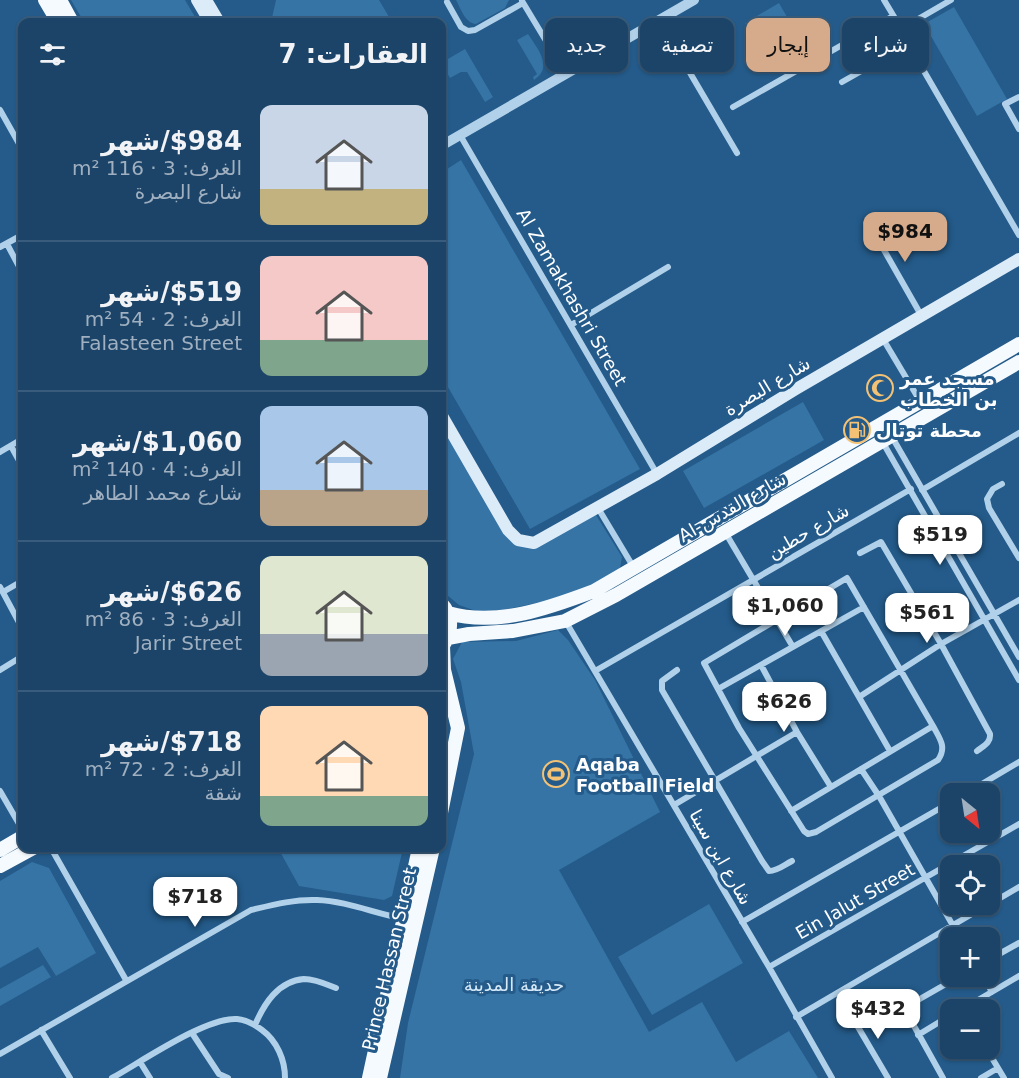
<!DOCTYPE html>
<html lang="ar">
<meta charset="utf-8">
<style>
:root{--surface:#1b4468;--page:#284e71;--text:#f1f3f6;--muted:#a0b0c0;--line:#395c7c;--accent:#d6ab8b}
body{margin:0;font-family:"DejaVu Sans","Noto Naskh Arabic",sans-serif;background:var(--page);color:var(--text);direction:rtl;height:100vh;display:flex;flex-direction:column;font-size:22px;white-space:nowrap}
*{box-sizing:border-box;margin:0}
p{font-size:20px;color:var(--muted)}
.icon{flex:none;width:33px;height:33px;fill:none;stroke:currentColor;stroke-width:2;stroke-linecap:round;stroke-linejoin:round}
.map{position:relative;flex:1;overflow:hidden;direction:ltr}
.panel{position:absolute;left:18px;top:18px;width:428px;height:834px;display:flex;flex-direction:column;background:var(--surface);border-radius:12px;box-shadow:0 2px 4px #0004,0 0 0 2px var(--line);direction:rtl}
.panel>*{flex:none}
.top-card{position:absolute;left:464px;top:18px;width:465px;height:54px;direction:rtl;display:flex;gap:12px}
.needle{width:39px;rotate:150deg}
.controls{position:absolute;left:940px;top:783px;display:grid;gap:12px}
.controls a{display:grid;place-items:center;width:60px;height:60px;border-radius:12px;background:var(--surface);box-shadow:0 2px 4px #0004,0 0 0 2px var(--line);font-size:30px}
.price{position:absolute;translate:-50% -51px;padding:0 14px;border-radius:12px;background:#fff;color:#222;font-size:20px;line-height:39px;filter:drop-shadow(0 2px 3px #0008)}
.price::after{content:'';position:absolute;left:50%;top:36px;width:18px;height:14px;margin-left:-9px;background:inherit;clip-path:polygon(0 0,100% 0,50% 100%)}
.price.selected{background:var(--accent);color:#111}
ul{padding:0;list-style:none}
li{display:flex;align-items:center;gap:18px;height:150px;padding:0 18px}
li+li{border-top:2px solid var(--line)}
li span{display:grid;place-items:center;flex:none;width:168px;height:120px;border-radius:12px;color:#555}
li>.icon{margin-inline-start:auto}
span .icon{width:72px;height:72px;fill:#fffc;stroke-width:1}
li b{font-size:26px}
h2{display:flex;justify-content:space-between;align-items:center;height:72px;padding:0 18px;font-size:26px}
.pill{padding:0 21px;border-radius:12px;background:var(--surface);box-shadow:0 2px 4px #0004,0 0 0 2px var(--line);font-size:21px;line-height:54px}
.pill.selected{background:var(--accent);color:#111}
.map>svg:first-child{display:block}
</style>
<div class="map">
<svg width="1019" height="1078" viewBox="0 0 1019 1078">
<rect width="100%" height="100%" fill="#245b8a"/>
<path fill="#3574a5" d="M 71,0 L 185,0 L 198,22 L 84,22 Z
M 276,0 L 379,0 L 392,22 L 271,22 Z
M 456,0 L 509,0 L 505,8 L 476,24 C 465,23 461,9 456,0 Z
M 779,3 L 803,45 L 769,65 L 745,23 Z
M 954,7 L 1007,99 L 977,116 L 924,24 Z
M 580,20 L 589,37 L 583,41 L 585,47 L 578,48 L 570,45 L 562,31 Z
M 528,34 C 537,48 554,67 534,80 L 533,77 L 537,74 L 517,40 Z
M 465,49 L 493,97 L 485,102 L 467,72 L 461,72 L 450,78 L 441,63 Z
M 461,160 L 640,469 L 530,529 L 441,375 L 441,173 Z
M 803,402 L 824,440 L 704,508 L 683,471 Z
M 441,417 L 514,541 L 534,545 L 589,515 L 596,515 L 622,557 L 620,568 L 596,583 L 564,597 L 508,609 L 479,612 L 459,605 L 441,590 Z
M 558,630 L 568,640 L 595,680 L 660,812 L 559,870 L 649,1032 L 702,1002 L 736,1062 L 789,1031 L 818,1078 L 400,1078 L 408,1023 L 474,754 L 461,682 L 453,659 L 462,642 L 516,641 Z
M 278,848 L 403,848 L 392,896 L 384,900 L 299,886 Z
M 32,862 L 49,868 L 96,953 L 56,976 L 38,947 L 0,968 L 0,881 Z
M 709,904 L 743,963 L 652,1015 L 618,957 Z
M 43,965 L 51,977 L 0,1006 L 0,989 Z"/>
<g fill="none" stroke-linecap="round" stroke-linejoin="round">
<path stroke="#b1d1ea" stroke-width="6" d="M 884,0 L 896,20 L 904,25 L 913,22 L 951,0
M 522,1 L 566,74
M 447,2 L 461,27 L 468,31 L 475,30 L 523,3
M 659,20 L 737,153
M 842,82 L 902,48 L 909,49 L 921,66 L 1019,235
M 1019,97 L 1005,104 L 1019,129
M 733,107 L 893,16
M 0,110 L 22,149
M 460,135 L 657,474
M 868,222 L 921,315
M 7,244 L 22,272
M 0,247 L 22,235
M 571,325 L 668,267
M 883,339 L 920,401
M 892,437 L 1019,657
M 882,441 L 1019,680
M 11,446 L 22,466
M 0,452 L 22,439
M 1002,484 L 993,489 L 987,499 L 989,508 L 1019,558
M 922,490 L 1019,433
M 598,508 L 634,568
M 725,532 L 793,647
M 860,553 L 881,542 L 941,644 L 990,734 C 991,743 983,746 977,751
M 847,578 L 933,726 C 940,739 947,747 938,760 L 816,832 L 808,834 L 804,831 L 739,728 L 704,663 Z
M 0,587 L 22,628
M 3,592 L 22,581
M 566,622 L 769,967 L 832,1078
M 821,631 L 890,751
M 761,665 L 797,732 L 831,787
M 0,670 L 21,657 L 22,634
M 677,670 L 662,681 L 662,690 L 762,861 L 769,871 C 778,871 784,865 792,861
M 595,671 L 911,489
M 718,689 L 864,607
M 859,697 L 941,644 L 1019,600
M 861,769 L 879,796 L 960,938
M 0,791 L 22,829
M 965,794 L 1019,762
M 674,805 L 797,732
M 791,811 L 933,726
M 51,848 L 126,980
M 990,904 L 1019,887
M 742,922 L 951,802
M 990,959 L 1019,943
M 769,967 L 1019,824
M 983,976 L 992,992
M 881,1003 L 858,1027 L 888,1078
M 961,1010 L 1019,976
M 796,1017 L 989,904
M 255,1025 C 264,1004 278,981 304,979 C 315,979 326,984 336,988
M 41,1030 L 70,1078
M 192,1033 L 219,1074 L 228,1078
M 918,1035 L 951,1015
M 986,1048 L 1004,1078
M 0,1054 L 251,910 C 272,905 295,899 317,900 C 347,901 376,914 405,919
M 140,1062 L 150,1078
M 112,1078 C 141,1062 206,1017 237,1019 C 247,1020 254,1024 262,1030 C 277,1041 285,1060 285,1078
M 943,1078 L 904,1008 L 960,976
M 981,1078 L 998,1068"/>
<path stroke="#b1d1ea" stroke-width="10" d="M 441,146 L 694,0"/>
<path stroke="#dcebf8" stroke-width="12" d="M 197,0 L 210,22
M 206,0 L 219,22
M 441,414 L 508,530 L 518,540 L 534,543 L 657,474 L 796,389 L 1019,259"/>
<path stroke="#f5fafe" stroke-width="14" d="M 45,0 L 58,22
M 60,0 L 72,22
M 441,603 C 452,615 453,630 444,644
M 448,613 C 497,627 549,608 594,591 L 1019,344
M 448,638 L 469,634 L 513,631 L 565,621 L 616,595 L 1019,362
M 441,720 L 441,733
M 441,813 L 458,728 L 444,670 L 443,646
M 0,850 L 22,837
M 0,866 L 33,848
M 369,1078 L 419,848
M 380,1078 L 433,848"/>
</g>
<defs>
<symbol id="mosque-ring" viewBox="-11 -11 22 22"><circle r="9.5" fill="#245b8a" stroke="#f4c275" stroke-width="1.5"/><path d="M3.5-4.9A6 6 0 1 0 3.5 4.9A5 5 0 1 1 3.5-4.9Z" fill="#f4c275"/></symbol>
<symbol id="fuel-ring" viewBox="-11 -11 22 22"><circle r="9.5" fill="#245b8a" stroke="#f4c275" stroke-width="1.5"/><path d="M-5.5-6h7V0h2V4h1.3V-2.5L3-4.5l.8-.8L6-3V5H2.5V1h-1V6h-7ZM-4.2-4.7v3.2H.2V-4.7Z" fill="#f4c275"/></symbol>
<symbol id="stadium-ring" viewBox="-11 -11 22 22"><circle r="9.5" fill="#245b8a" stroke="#f4c275" stroke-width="1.5"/><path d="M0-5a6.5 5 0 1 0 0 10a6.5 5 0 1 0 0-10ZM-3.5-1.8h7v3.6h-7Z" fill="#f4c275"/></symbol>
</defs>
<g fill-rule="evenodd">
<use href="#mosque-ring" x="865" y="373" width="30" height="30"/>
<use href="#fuel-ring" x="842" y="415" width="30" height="30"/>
<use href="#stadium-ring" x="541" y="759" width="30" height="30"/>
</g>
<g text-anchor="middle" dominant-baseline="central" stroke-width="6" stroke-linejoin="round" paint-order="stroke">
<g font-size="18" fill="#fff" stroke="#245b8a">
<text transform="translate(572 297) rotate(60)">Al Zamakhashri Street</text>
<text transform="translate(767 386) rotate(-31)">شارع البصرة</text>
<text transform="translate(732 507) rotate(-30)">Al-شارع القدس</text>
<text transform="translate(808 531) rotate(-30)">شارع حطين</text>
<text transform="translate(721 857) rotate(60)">شارع ابن سينا</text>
<text transform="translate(855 901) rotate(-30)">Ein Jalut Street</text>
<text transform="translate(389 959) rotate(-77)">Prince Hassan Street</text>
</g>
<g font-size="18" font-weight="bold" fill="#fff" stroke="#245b8a" text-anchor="start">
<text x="900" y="378">مسجد عمر<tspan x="900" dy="21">بن الخطاب</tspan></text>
<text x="876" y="430">محطة توتال</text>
<text x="576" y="764">Aqaba<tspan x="576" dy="21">Football Field</tspan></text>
</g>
<g font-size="18" fill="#d6e9f8" stroke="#245b8a">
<text x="514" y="984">حديقة المدينة</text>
</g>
</g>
</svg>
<div class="controls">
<a><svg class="needle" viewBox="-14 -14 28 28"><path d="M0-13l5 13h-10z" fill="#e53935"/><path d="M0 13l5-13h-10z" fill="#a0b0c0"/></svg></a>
<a><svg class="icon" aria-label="locate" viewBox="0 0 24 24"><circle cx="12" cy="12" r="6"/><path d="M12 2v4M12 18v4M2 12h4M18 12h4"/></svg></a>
<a>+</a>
<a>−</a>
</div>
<b class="price selected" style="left:905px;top:263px">$984</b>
<b class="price" style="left:940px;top:566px">$519</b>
<b class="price" style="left:785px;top:637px">$1,060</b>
<b class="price" style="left:927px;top:644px">$561</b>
<b class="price" style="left:784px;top:733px">$626</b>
<b class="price" style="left:195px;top:928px">$718</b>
<b class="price" style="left:878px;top:1040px">$432</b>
<div class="top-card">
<a class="pill">شراء</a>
<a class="pill selected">إيجار</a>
<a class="pill">تصفية</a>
<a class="pill">جديد</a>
</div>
<section class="panel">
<h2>العقارات: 7<svg class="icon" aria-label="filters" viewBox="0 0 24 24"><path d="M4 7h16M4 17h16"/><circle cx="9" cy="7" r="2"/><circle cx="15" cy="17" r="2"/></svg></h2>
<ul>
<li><span style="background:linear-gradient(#c9d6e8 70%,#c2b280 0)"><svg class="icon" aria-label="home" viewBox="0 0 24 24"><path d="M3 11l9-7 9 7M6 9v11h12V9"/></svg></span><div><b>$984/شهر</b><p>الغرف: 3 · 116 m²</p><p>شارع البصرة</p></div></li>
<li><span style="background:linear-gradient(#f6c9c9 70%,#7fa58c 0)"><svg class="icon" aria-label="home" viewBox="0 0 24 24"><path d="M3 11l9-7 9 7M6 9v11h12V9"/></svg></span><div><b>$519/شهر</b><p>الغرف: 2 · 54 m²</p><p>Falasteen Street</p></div></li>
<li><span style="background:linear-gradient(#a9c7e8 70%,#b9a48a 0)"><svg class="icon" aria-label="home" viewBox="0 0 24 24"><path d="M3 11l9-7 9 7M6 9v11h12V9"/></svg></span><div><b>$1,060/شهر</b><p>الغرف: 4 · 140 m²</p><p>شارع محمد الطاهر</p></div></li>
<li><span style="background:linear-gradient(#dfe7d0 65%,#9aa5b1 0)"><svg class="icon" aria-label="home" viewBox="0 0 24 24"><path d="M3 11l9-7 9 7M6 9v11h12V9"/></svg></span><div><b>$626/شهر</b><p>الغرف: 3 · 86 m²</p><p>Jarir Street</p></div></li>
<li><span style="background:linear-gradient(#ffd9b3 75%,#7fa58c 0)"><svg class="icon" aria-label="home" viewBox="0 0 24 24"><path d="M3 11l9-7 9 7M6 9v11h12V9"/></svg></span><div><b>$718/شهر</b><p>الغرف: 2 · 72 m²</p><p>شقة</p></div></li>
</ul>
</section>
</div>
